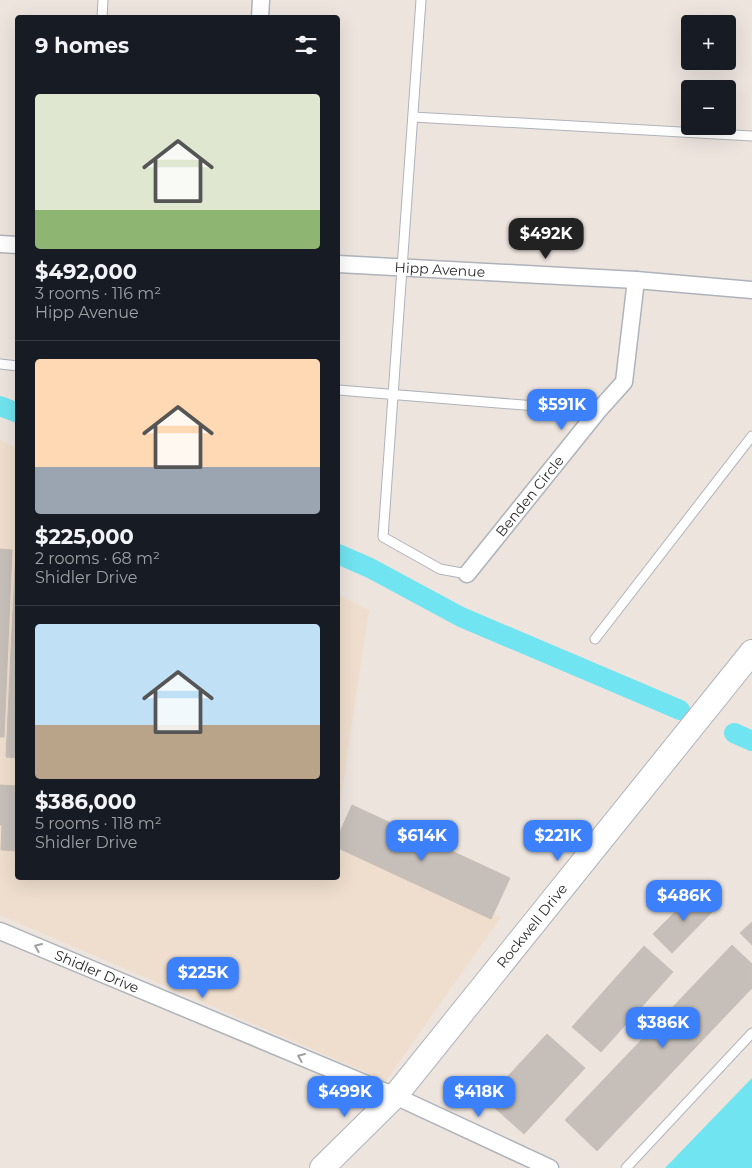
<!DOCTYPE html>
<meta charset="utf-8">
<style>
:root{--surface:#171b24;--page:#242831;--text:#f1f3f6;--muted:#9ea1a6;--line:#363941;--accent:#3c80fc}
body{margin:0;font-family:Montserrat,sans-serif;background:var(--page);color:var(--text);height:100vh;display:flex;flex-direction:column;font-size:19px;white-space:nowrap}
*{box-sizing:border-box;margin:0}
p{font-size:16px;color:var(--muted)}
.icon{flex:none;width:28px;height:28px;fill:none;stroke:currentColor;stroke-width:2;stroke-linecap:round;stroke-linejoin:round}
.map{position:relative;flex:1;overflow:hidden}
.drawer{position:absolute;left:15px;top:15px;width:325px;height:865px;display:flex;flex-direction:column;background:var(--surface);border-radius:5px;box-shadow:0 5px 20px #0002}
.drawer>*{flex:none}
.tools{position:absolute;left:681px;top:15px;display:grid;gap:10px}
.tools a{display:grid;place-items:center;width:55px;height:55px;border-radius:5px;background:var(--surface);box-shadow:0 5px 20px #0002;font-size:25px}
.price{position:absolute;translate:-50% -42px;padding:0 11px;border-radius:10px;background:var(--accent);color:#fff;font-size:16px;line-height:32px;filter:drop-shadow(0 1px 2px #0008)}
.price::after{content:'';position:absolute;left:50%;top:30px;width:15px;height:11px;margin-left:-8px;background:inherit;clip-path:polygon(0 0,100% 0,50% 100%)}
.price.active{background:#222;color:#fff}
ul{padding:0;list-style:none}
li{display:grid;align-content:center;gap:10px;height:265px;padding:0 20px}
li+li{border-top:1px solid var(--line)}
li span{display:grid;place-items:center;height:155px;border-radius:5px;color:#555}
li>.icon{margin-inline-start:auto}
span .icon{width:90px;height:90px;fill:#fffc;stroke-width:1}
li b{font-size:21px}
h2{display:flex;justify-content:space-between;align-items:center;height:60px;padding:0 20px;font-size:21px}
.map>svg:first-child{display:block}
</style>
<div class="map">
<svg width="752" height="1168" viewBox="0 0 752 1168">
<rect width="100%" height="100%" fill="#ede4de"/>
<path fill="#efdecd" d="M 0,440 L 18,448 L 18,878 L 338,878 L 338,849 L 501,917 L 386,1081 L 0,915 Z
M 338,595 L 369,610 L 338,817 Z"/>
<path fill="#70e4f0" d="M 752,1078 L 752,1168 L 665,1168 Z"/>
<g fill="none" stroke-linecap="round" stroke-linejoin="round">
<path stroke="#70e4f0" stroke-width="20" d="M 0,406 L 18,413
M 338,554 L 370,568 L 461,617 L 680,710
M 734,733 L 752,741"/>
</g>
<path fill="#c6bfb9" stroke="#c9bfb7" d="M 16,547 L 18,547 L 18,758 L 6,757 Z
M 0,549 L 12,550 L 4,737 L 0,737 Z
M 0,785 L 18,786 L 18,851 L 1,850 L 2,825 L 0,825 Z
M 352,805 L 510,878 L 491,919 L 338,848 L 338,836 Z
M 697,890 L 715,909 L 672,953 L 653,934 Z
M 752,922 L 752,945 L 740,933 Z
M 732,945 L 752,964 L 752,988 L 597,1151 L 565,1120 Z
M 644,946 L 673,972 L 601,1052 L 572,1027 Z
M 547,1034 L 585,1068 L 524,1134 L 486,1100 Z"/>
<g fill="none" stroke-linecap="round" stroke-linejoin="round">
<defs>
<path id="lane" d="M 421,0 L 383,537 L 440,569 L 467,574
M 102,18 L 103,0
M 413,117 L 752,136
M 0,364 L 18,366
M 338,390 L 598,411
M 595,639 L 752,436
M 626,1168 L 752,1033"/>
<g id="street">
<path d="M 260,18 L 261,0"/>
<path d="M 0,244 L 18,245"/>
<path id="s1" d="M 338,264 L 636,280 L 752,290"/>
<path id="s2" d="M 467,574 L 598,411 L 624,382 L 636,280"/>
<path id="s3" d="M 0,931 L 395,1096 L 550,1168"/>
</g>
<g id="secondary">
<path id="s4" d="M 322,1168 L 395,1096 L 752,652"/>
</g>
</defs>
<use href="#lane" stroke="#aeb3bb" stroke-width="11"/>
<use href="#street" stroke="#aeb3bb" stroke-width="19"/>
<use href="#secondary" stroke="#aeb3bb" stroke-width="26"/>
<use href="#lane" stroke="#fff" stroke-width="9"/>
<use href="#street" stroke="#fff" stroke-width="16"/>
<use href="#secondary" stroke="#fff" stroke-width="24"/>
</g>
<defs><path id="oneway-chevron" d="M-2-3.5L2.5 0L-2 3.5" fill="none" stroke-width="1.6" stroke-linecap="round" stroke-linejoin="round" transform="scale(1.25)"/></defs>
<g stroke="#a0a0a0">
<use href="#oneway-chevron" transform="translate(38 947) rotate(-157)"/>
<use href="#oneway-chevron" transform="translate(301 1057) rotate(-157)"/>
</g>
<g text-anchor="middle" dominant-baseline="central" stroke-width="5" stroke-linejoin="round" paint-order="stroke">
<g font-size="14" fill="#2b2b2b" stroke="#fff">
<text stroke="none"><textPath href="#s1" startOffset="102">Hipp Avenue</textPath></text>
<text stroke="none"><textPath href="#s2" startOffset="100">Benden Circle</textPath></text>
<text stroke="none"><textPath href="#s4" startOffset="321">Rockwell Drive</textPath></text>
<text stroke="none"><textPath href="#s3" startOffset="105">Shidler Drive</textPath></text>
</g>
</g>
</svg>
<div class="tools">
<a>+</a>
<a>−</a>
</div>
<b class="price active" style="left:546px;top:260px">$492K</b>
<b class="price" style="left:562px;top:431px">$591K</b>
<b class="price" style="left:422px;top:862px">$614K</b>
<b class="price" style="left:558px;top:862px">$221K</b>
<b class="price" style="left:684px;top:922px">$486K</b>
<b class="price" style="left:203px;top:999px">$225K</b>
<b class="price" style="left:663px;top:1049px">$386K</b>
<b class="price" style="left:345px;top:1118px">$499K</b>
<b class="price" style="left:479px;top:1118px">$418K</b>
<section class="drawer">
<h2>9 homes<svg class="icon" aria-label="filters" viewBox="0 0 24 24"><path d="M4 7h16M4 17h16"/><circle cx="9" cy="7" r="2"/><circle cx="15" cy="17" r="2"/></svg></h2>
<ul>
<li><span style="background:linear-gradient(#dfe7d0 75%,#8fb573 0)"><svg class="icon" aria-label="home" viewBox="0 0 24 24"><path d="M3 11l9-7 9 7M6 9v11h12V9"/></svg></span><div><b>$492,000</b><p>3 rooms · 116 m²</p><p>Hipp Avenue</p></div></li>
<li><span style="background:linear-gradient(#ffd9b3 70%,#9aa5b1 0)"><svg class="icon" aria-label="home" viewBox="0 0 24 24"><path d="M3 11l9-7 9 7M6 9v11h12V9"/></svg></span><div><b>$225,000</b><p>2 rooms · 68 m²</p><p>Shidler Drive</p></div></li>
<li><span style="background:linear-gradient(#bfe0f5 65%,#b9a48a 0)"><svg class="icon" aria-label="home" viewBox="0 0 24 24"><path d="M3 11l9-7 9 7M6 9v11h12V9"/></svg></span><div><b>$386,000</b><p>5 rooms · 118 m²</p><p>Shidler Drive</p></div></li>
</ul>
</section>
</div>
